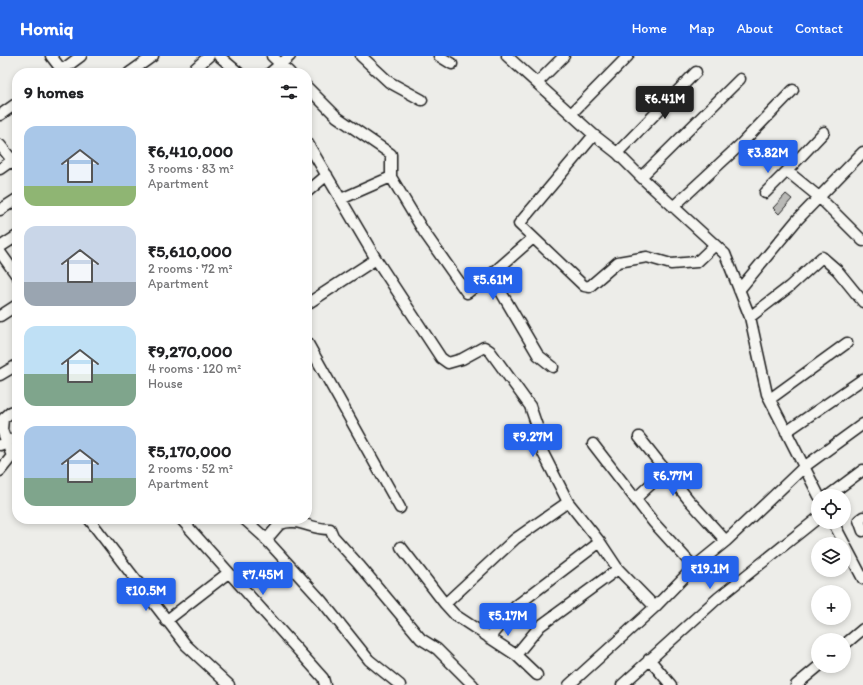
<!DOCTYPE html>
<meta charset="utf-8">
<style>
:root{--surface:#fff;--page:#f6f6f6;--text:#202124;--muted:#757577;--accent:#2563eb}
body{margin:0;font-family:Itim,sans-serif;background:var(--page);color:var(--text);height:100vh;display:flex;flex-direction:column;font-size:15px;white-space:nowrap}
*{box-sizing:border-box;margin:0}
p{font-size:13px;color:var(--muted)}
.icon{flex:none;width:22px;height:22px;fill:none;stroke:currentColor;stroke-width:2;stroke-linecap:round;stroke-linejoin:round}
.map{position:relative;flex:1;overflow:hidden}
.details{position:absolute;left:12px;top:12px;width:300px;height:456px;display:flex;flex-direction:column;background:var(--surface);border-radius:16px;box-shadow:0 2px 6px #0003}
.details>*{flex:none}
.buttons{position:absolute;left:811px;top:433px;display:grid;gap:8px}
.buttons a{display:grid;place-items:center;width:40px;height:40px;border-radius:50%;background:var(--surface);box-shadow:0 2px 6px #0003;font-size:20px}
.price{position:absolute;translate:-50% -34px;padding:0 9px;border-radius:4px;background:var(--accent);color:#fff;font-size:13px;line-height:26px;filter:drop-shadow(0 1px 2px #0008)}
.price::after{content:'';position:absolute;left:50%;top:24px;width:12px;height:9px;margin-left:-6px;background:inherit;clip-path:polygon(0 0,100% 0,50% 100%)}
.price.on{background:#222;color:#fff}
ul{padding:0;list-style:none}
li{display:flex;align-items:center;gap:12px;height:100px;padding:0 12px}
li span{display:grid;place-items:center;flex:none;width:112px;height:80px;border-radius:12px;color:#555}
li>.icon{margin-inline-start:auto}
span .icon{width:48px;height:48px;fill:#fffc;stroke-width:1}
li b{font-size:17px}
h2{display:flex;justify-content:space-between;align-items:center;height:48px;padding:0 12px;font-size:17px}
header{display:flex;align-items:center;gap:24px;box-sizing:border-box;height:56px;padding:0 20px;background:var(--accent);color:#fff}
header strong{font-size:19px}
nav{display:flex;gap:22px;margin-inline-start:auto;font-size:14px}
.map>svg:first-child{display:block}
</style>
<header>
<strong>Homiq</strong>
<nav><a>Home</a><a>Map</a><a>About</a><a>Contact</a></nav>
</header>
<div class="map">
<svg width="863" height="629" viewBox="0 0 863 629">
<rect width="100%" height="100%" fill="#edede9"/>
<filter id="ink" filterUnits="userSpaceOnUse"><feTurbulence type="fractalNoise" baseFrequency=".025" numOctaves="2"/><feDisplacementMap in="SourceGraphic" scale="8" xChannelSelector="R" yChannelSelector="G"/><feConvolveMatrix kernelMatrix="1 2 1 2 8 2 1 2 1" color-interpolation-filters="sRGB"/></filter>
<g filter="url(#ink)">
<path fill="#b9b9b6" stroke="#1c1c1c" d="M 786,138 L 792,143 L 779,158 L 773,152 Z"/>
<g fill="none" stroke-linecap="round" stroke-linejoin="round">
<defs>
<path id="minor" d="M 51,0 L 64,17
M 219,0 L 239,17
M 272,0 L 290,17
M 361,0 L 389,26 L 422,44
M 439,0 L 452,8
M 507,0 L 594,79 L 617,97 L 641,121 L 725,198 L 750,261 L 767,338 L 819,440
M 58,17 L 81,0
M 129,17 L 153,0
M 190,17 L 209,0
M 270,17 L 290,0
M 537,27 L 564,0
M 307,31 L 337,61 L 391,98 L 391,121
M 571,58 L 628,0
M 0,59 L 17,47
M 824,76 L 787,115 L 819,141 L 863,185
M 594,79 L 519,168 L 584,230 L 589,231 L 618,206 L 647,201 L 671,208 L 697,206 L 715,189
M 307,86 L 376,203 L 307,248
M 0,89 L 17,110
M 617,97 L 696,16
M 0,113 L 17,101
M 641,121 L 740,23
M 307,136 L 327,119
M 765,137 L 787,115
M 341,143 L 391,121 L 424,176 L 467,237 L 493,217
M 673,151 L 740,89 L 793,34
M 0,154 L 17,143
M 533,182 L 493,217 L 494,224 L 538,299 L 553,311
M 0,191 L 17,180
M 0,196 L 17,220
M 376,203 L 441,302 L 448,307 L 462,303 L 484,291 L 490,295 L 530,350 L 538,373 L 543,397 L 568,446 L 600,486 L 618,513 L 655,551 L 569,629
M 739,234 L 797,164 L 863,96
M 0,260 L 17,249
M 750,261 L 789,231 L 822,201 L 837,214 L 863,246
M 307,286 L 400,452
M 0,319 L 17,309
M 770,343 L 847,287
M 786,376 L 863,323
M 639,381 L 688,443 L 726,485
M 593,388 L 654,467 L 694,511
M 0,389 L 17,381
M 0,415 L 12,400 L 2,374 L 3,363 L 11,356 L 17,354
M 828,440 L 863,414
M 635,443 L 665,415
M 863,461 L 859,464 L 863,475
M 89,463 L 186,589 L 229,629
M 181,463 L 323,622 L 325,629
M 244,463 L 262,479 L 321,544 L 369,604 L 400,629
M 833,466 L 863,523
M 281,468 C 296,461 313,474 330,473 L 333,480 L 359,509 L 421,583 L 437,593 L 473,629
M 266,484 L 284,463
M 401,491 L 445,548 L 515,483 L 568,446
M 445,548 L 455,559 L 516,599 L 537,619
M 655,551 L 694,511 L 726,485 L 804,411 L 863,368
M 166,565 L 228,517
M 489,582 L 516,550 L 600,486
M 844,589 L 863,573
M 516,599 L 540,570 L 618,513
M 649,603 L 671,629
M 622,629 L 718,542 L 818,462
M 796,629 L 819,610"/>
</defs>
<use href="#minor" stroke="#1c1c1c" stroke-width="13"/>
<use href="#minor" stroke="#f6f6f2" stroke-width="10"/>
</g>
</g>
</svg>
<div class="buttons">
<a><svg class="icon" aria-label="locate" viewBox="0 0 24 24"><circle cx="12" cy="12" r="6"/><path d="M12 2v4M12 18v4M2 12h4M18 12h4"/></svg></a>
<a><svg class="icon" aria-label="layers" viewBox="0 0 24 24"><path d="M12 4l9 5-9 5-9-5zM3 14l9 5 9-5"/></svg></a>
<a>+</a>
<a>−</a>
</div>
<b class="price on" style="left:665px;top:64px">₹6.41M</b>
<b class="price" style="left:768px;top:118px">₹3.82M</b>
<b class="price" style="left:493px;top:245px">₹5.61M</b>
<b class="price" style="left:533px;top:402px">₹9.27M</b>
<b class="price" style="left:673px;top:441px">₹6.77M</b>
<b class="price" style="left:710px;top:534px">₹19.1M</b>
<b class="price" style="left:263px;top:540px">₹7.45M</b>
<b class="price" style="left:146px;top:556px">₹10.5M</b>
<b class="price" style="left:508px;top:581px">₹5.17M</b>
<section class="details">
<h2>9 homes<svg class="icon" aria-label="filters" viewBox="0 0 24 24"><path d="M4 7h16M4 17h16"/><circle cx="9" cy="7" r="2"/><circle cx="15" cy="17" r="2"/></svg></h2>
<ul>
<li><span style="background:linear-gradient(#a9c7e8 75%,#8fb573 0)"><svg class="icon" aria-label="home" viewBox="0 0 24 24"><path d="M3 11l9-7 9 7M6 9v11h12V9"/></svg></span><div><b>₹6,410,000</b><p>3 rooms · 83 m²</p><p>Apartment</p></div></li>
<li><span style="background:linear-gradient(#c9d6e8 70%,#9aa5b1 0)"><svg class="icon" aria-label="home" viewBox="0 0 24 24"><path d="M3 11l9-7 9 7M6 9v11h12V9"/></svg></span><div><b>₹5,610,000</b><p>2 rooms · 72 m²</p><p>Apartment</p></div></li>
<li><span style="background:linear-gradient(#bfe0f5 60%,#7fa58c 0)"><svg class="icon" aria-label="home" viewBox="0 0 24 24"><path d="M3 11l9-7 9 7M6 9v11h12V9"/></svg></span><div><b>₹9,270,000</b><p>4 rooms · 120 m²</p><p>House</p></div></li>
<li><span style="background:linear-gradient(#a9c7e8 65%,#7fa58c 0)"><svg class="icon" aria-label="home" viewBox="0 0 24 24"><path d="M3 11l9-7 9 7M6 9v11h12V9"/></svg></span><div><b>₹5,170,000</b><p>2 rooms · 52 m²</p><p>Apartment</p></div></li>
</ul>
</section>
</div>
